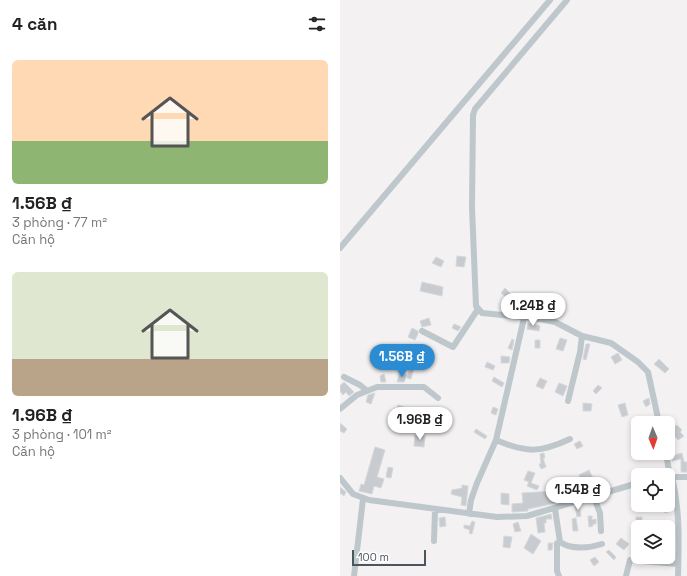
<!DOCTYPE html>
<html lang="vi">
<meta charset="utf-8">
<style>
:root{--surface:#fff;--page:#f6f6f6;--text:#222;--muted:#767676;--accent:#2b8bd3}
body{margin:0;font-family:"Space Grotesk",sans-serif;background:var(--page);color:var(--text);height:100vh;display:flex;flex-direction:column;font-size:15px;white-space:nowrap}
*{box-sizing:border-box;margin:0}
p{font-size:13px;color:var(--muted)}
.icon{flex:none;width:22px;height:22px;fill:none;stroke:currentColor;stroke-width:2;stroke-linecap:round;stroke-linejoin:round}
.map{position:relative;flex:1;overflow:hidden}
.side{display:flex;flex-direction:column;background:var(--surface);width:340px}
.side>*{flex:none}
.needle{width:26px;rotate:178deg}
.fabs{position:absolute;left:291px;top:416px;display:grid;gap:8px}
.fabs a{display:grid;place-items:center;width:44px;height:44px;border-radius:6px;background:var(--surface);box-shadow:0 2px 6px #0003;font-size:20px}
.scale{position:absolute;left:12px;bottom:10px;width:74px;box-sizing:border-box;padding-left:4px;border:2px solid #4a565c;border-top:0;font-size:11px;line-height:14px;white-space:nowrap;color:#4a565c;-webkit-text-stroke:3px #fff;paint-order:stroke}
.price{position:absolute;translate:-50% -34px;padding:0 9px;border-radius:14px;background:#fff;color:#222;font-size:13px;line-height:26px;filter:drop-shadow(0 1px 2px #0008)}
.price::after{content:'';position:absolute;left:50%;top:24px;width:12px;height:9px;margin-left:-6px;background:inherit;clip-path:polygon(0 0,100% 0,50% 100%)}
.price.active{background:var(--accent);color:#fff}
ul{padding:0;list-style:none}
li{display:grid;align-content:center;gap:8px;height:212px;padding:0 12px}
li span{display:grid;place-items:center;height:124px;border-radius:6px;color:#555}
li>.icon{margin-inline-start:auto}
span .icon{width:72px;height:72px;fill:#fffc;stroke-width:1}
li b{font-size:17px}
h2{display:flex;justify-content:space-between;align-items:center;height:48px;padding:0 12px;font-size:17px}
main{display:flex;flex:1;min-height:0}
.map>svg:first-child{display:block}
</style>
<main>
<section class="side">
<h2>4 căn<svg class="icon" aria-label="filters" viewBox="0 0 24 24"><path d="M4 7h16M4 17h16"/><circle cx="9" cy="7" r="2"/><circle cx="15" cy="17" r="2"/></svg></h2>
<ul>
<li><span style="background:linear-gradient(#ffd9b3 65%,#8fb573 0)"><svg class="icon" aria-label="home" viewBox="0 0 24 24"><path d="M3 11l9-7 9 7M6 9v11h12V9"/></svg></span><div><b>1.56B ₫</b><p>3 phòng · 77 m²</p><p>Căn hộ</p></div></li>
<li><span style="background:linear-gradient(#dfe7d0 70%,#b9a48a 0)"><svg class="icon" aria-label="home" viewBox="0 0 24 24"><path d="M3 11l9-7 9 7M6 9v11h12V9"/></svg></span><div><b>1.96B ₫</b><p>3 phòng · 101 m²</p><p>Căn hộ</p></div></li>
</ul>
</section>
<div class="map">
<svg width="347" height="576" viewBox="0 0 347 576">
<rect width="100%" height="100%" fill="#f3f1f1"/>
<path fill="#c8ccd0" stroke="#d5d8db" d="M 117,256 L 126,257 L 124,267 L 116,266 Z
M 96,257 L 104,261 L 101,267 L 92,263 Z
M 82,282 L 103,287 L 102,296 L 80,291 Z
M 165,288 L 171,294 L 167,298 L 161,293 Z
M 183,297 L 188,297 L 188,310 L 183,310 Z
M 89,318 L 91,325 L 82,327 L 80,321 Z
M 188,323 L 200,326 L 199,331 L 187,329 Z
M 114,324 L 121,327 L 118,331 L 112,328 Z
M 72,328 L 78,331 L 78,334 L 75,340 L 68,337 Z
M 220,338 L 227,340 L 223,351 L 216,349 Z
M 172,339 L 174,340 L 172,350 L 168,348 Z
M 195,340 L 200,340 L 200,348 L 195,348 Z
M 246,344 L 250,344 L 246,360 L 243,359 Z
M 278,353 L 282,360 L 275,364 L 271,357 Z
M 161,356 L 170,357 L 169,363 L 161,363 Z
M 319,359 L 329,369 L 325,373 L 314,364 Z
M 147,362 L 155,366 L 153,370 L 145,367 Z
M 70,367 L 74,368 L 71,379 L 67,378 Z
M 60,372 L 67,375 L 64,382 L 57,382 Z
M 44,374 L 46,382 L 41,382 L 40,376 Z
M 154,377 L 164,383 L 162,387 L 152,381 Z
M 200,378 L 207,381 L 203,389 L 196,386 Z
M 4,382 L 14,392 L 9,396 L 6,392 L 3,395 L 0,391 L 0,386 Z
M 219,383 L 227,386 L 223,396 L 215,392 Z
M 258,385 L 262,388 L 256,394 L 253,391 Z
M 35,393 L 31,404 L 26,402 L 28,395 Z
M 309,398 L 310,404 L 306,407 L 303,401 Z
M 243,403 L 252,404 L 251,411 L 243,411 Z
M 285,403 L 288,415 L 282,417 L 278,405 Z
M 58,405 L 73,410 L 72,415 L 57,409 Z
M 153,407 L 158,409 L 156,415 L 151,413 Z
M 89,416 L 94,416 L 90,430 L 86,428 L 87,424 L 84,423 L 85,420 L 88,420 Z
M 0,423 L 7,429 L 4,433 L 0,431 Z
M 337,425 L 342,430 L 340,432 L 344,436 L 338,440 L 330,431 Z
M 136,429 L 147,436 L 145,439 L 134,432 Z
M 75,435 L 85,436 L 84,447 L 74,446 Z
M 240,441 L 243,446 L 237,449 L 234,444 Z
M 35,447 L 45,450 L 37,477 L 44,479 L 41,488 L 34,486 L 32,494 L 19,491 L 21,484 L 24,485 Z
M 204,453 L 205,458 L 203,458 L 206,467 L 201,469 L 199,464 L 201,464 L 200,454 Z
M 342,453 L 344,462 L 347,462 L 347,472 L 341,472 L 341,459 L 332,461 L 331,456 Z
M 48,467 L 53,468 L 51,478 L 46,477 Z
M 249,470 L 255,482 L 266,480 L 267,484 L 252,488 L 251,486 L 235,494 L 233,488 L 243,485 L 239,475 Z
M 188,471 L 195,473 L 191,483 L 199,486 L 197,490 L 187,486 L 189,482 L 184,480 Z
M 122,485 L 128,486 L 126,506 L 121,505 L 122,497 L 111,494 L 112,490 L 122,488 Z
M 0,487 L 6,492 L 4,496 L 0,493 Z
M 215,491 L 216,503 L 188,509 L 188,511 L 172,512 L 172,504 L 183,503 L 182,493 Z
M 161,493 L 169,494 L 169,505 L 161,504 Z
M 239,505 L 241,516 L 237,517 L 235,506 Z
M 332,506 L 333,510 L 325,513 L 324,508 Z
M 211,514 L 212,519 L 206,519 L 206,523 L 204,523 L 205,532 L 198,533 L 196,518 Z
M 248,516 L 252,516 L 252,520 L 256,519 L 256,524 L 253,524 L 253,526 L 249,527 Z
M 105,517 L 106,526 L 100,527 L 99,518 Z
M 296,517 L 302,517 L 302,526 L 296,526 Z
M 236,518 L 238,531 L 233,531 L 232,519 Z
M 132,521 L 135,522 L 132,534 L 129,533 L 130,530 L 124,528 L 124,525 L 130,526 Z
M 178,522 L 181,531 L 175,532 L 173,524 Z
M 191,534 L 201,541 L 193,554 L 184,548 Z
M 164,536 L 172,537 L 170,548 L 163,547 Z
M 281,538 L 289,544 L 284,550 L 276,544 Z
M 208,543 L 213,543 L 212,550 L 208,550 Z
M 269,550 L 276,557 L 274,560 L 266,552 Z
M 255,557 L 259,562 L 254,566 L 250,560 Z"/>
<g fill="none" stroke-linecap="round" stroke-linejoin="round">
<path stroke="#bec7cc" stroke-width="6" d="M 227,0 L 135,109 L 133,115 L 132,207 L 136,306 L 142,313 L 195,318 L 215,322 L 242,336 L 271,343 L 298,362 L 308,372 L 319,423
M 0,248 L 210,0
M 82,331 L 113,347 L 138,309
M 4,377 L 20,385 L 26,390
M 228,401 L 240,352 L 242,336
M 0,409 L 17,395 L 37,387 L 84,387 L 98,398
M 156,440 C 186,453 200,453 230,439
M 326,453 L 330,477
M 329,477 L 347,477
M 332,477 C 340,510 339,542 338,576
M 0,478 L 13,494 L 29,500 L 157,517 L 187,516 L 298,483
M 253,495 L 260,513 L 261,531
M 215,509 L 220,542 C 231,550 250,548 262,544
M 129,514 L 131,500 L 137,483 L 156,440 L 184,318
M 94,541 L 95,510
M 14,576 L 23,499
M 219,576 L 217,571 L 217,543 L 220,542
M 286,576 L 290,560 L 338,564"/>
</g>
</svg>
<div class="fabs">
<a><svg class="needle" viewBox="-14 -14 28 28"><path d="M0-13l5 13h-10z" fill="#e53935"/><path d="M0 13l5-13h-10z" fill="#767676"/></svg></a>
<a><svg class="icon" aria-label="locate" viewBox="0 0 24 24"><circle cx="12" cy="12" r="6"/><path d="M12 2v4M12 18v4M2 12h4M18 12h4"/></svg></a>
<a><svg class="icon" aria-label="layers" viewBox="0 0 24 24"><path d="M12 4l9 5-9 5-9-5zM3 14l9 5 9-5"/></svg></a>
</div>
<div class="scale">100 m</div>
<b class="price" style="left:193px;top:327px">1.24B ₫</b>
<b class="price active" style="left:62px;top:378px">1.56B ₫</b>
<b class="price" style="left:80px;top:441px">1.96B ₫</b>
<b class="price" style="left:238px;top:511px">1.54B ₫</b>
</div>
</main>
